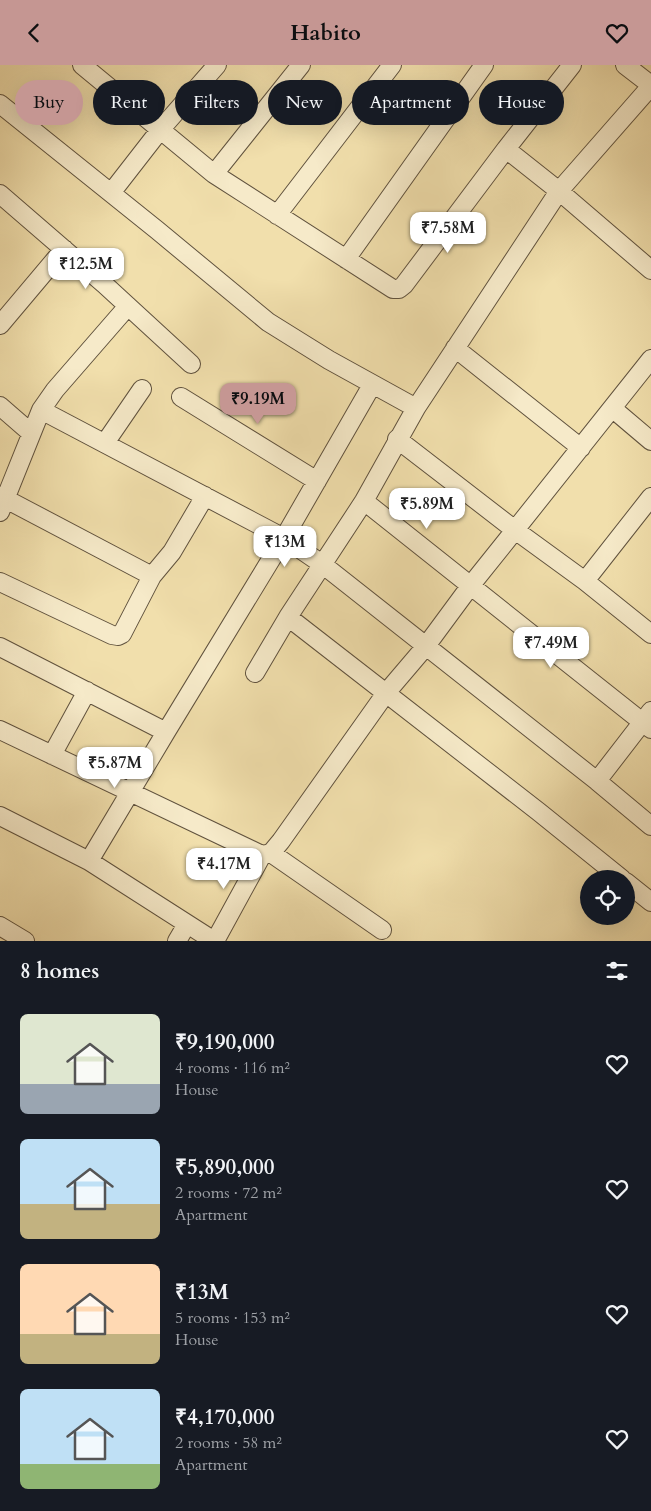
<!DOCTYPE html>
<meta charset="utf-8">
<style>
:root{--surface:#171b24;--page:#242831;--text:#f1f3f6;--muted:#9ea1a6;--accent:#c59692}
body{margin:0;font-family:Cardo,serif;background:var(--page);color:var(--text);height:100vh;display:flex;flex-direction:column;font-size:19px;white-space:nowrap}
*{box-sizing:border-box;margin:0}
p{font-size:16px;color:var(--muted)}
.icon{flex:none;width:28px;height:28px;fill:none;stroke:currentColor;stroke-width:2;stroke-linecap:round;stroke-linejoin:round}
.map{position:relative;height:876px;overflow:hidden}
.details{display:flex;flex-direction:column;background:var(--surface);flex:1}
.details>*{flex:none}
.hud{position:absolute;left:15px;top:15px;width:621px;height:45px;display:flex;gap:10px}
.tools{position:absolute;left:580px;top:805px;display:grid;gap:10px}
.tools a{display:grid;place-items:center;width:55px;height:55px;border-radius:50%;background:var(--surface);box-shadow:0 5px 20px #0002;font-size:25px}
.price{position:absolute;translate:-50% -42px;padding:0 11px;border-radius:10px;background:#fff;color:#222;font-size:16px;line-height:32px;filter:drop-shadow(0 1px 2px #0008)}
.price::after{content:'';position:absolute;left:50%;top:30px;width:15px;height:11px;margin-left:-8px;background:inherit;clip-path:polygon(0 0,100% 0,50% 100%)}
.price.on{background:var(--accent);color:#111}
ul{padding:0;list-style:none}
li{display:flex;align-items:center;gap:15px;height:125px;padding:0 20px}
li span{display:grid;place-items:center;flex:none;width:140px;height:100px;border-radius:8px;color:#555}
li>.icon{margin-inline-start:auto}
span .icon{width:60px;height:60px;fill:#fffc;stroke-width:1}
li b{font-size:21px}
h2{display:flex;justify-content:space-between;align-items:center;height:60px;padding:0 20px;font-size:21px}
.pill{padding:0 18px;border-radius:22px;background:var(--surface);box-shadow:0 5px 20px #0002;font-size:18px;line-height:45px}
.pill.on{background:var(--accent);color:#111}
header{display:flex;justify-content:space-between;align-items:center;height:65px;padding:0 20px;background:var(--accent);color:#111;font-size:22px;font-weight:700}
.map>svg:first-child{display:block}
</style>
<header><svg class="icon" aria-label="back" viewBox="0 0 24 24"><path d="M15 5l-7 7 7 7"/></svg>Habito<svg class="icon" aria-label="heart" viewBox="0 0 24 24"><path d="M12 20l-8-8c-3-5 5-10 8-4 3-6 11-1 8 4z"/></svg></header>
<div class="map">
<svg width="651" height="876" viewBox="0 0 651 876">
<rect width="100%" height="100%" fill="#f1dfac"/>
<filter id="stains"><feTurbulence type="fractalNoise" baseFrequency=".004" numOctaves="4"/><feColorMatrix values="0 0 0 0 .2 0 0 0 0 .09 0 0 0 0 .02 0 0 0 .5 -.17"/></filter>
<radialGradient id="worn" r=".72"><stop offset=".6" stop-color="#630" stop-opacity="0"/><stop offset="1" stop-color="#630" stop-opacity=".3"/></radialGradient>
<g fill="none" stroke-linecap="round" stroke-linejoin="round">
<defs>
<path id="minor" d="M 82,0 L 214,109 L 393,224 L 399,224 L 404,220 L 506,84 L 572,0
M 625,0 L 651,20
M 0,39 L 157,165 L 268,257 L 329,295 L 416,343
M 506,84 L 559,126 L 651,205
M 214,109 L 301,0
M 111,128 L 160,65 L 217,0
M 0,129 L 104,219 L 191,299
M 277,150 L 392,0
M 346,194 L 484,0
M 0,260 L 64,184
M 455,283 L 581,383
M 181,332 L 317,416
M 0,341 L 31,368
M 612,343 L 651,376
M 41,345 L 284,473 L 322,499 L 597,716 L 651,761
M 397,374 L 515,465 L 651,294
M 105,378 L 142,324
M 0,431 L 152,511
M 364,436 L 651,664
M 0,447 L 41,345 L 55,325 L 128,241
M 585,516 L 651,432
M 0,517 L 112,570 L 118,571 L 122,569 L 152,511 L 172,487 L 205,431
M 0,582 L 166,667
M 255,608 L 288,552
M 0,665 L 262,790 L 271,788 L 281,776 L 386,628 L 426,581 L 471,520 L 515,465 L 585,516 L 651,569
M 52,690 L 87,626
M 597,716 L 651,646
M 0,751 L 89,796 L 214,876
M 271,788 L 382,865
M 89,796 L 166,667 L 284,473 L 372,320
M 622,814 L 539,747 L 288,552 L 364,436 L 416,343 L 559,126 L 651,21
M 626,817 L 651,837
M 0,861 L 25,876
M 177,876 L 187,859
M 215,876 L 262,790"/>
</defs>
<use href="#minor" stroke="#60523e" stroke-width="20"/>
<use href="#minor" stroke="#f6eac9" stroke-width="18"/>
</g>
<rect width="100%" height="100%" filter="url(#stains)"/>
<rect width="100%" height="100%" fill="url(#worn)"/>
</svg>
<div class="tools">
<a><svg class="icon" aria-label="locate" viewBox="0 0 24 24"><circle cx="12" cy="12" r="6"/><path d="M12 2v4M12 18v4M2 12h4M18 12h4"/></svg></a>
</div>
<b class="price" style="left:448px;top:189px">₹7.58M</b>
<b class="price" style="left:86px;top:225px">₹12.5M</b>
<b class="price on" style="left:258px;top:360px">₹9.19M</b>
<b class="price" style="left:427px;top:465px">₹5.89M</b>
<b class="price" style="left:285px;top:503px">₹13M</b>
<b class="price" style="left:551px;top:604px">₹7.49M</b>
<b class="price" style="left:115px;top:724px">₹5.87M</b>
<b class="price" style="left:224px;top:825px">₹4.17M</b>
<div class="hud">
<a class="pill on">Buy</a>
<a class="pill">Rent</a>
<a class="pill">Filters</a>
<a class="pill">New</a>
<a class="pill">Apartment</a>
<a class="pill">House</a>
</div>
</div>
<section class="details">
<h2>8 homes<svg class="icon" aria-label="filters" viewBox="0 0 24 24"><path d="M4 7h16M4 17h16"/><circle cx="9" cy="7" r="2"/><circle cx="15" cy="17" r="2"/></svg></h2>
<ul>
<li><span style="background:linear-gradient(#dfe7d0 70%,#9aa5b1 0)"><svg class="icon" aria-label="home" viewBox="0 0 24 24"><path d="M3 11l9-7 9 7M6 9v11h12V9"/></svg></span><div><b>₹9,190,000</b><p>4 rooms · 116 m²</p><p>House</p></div><svg class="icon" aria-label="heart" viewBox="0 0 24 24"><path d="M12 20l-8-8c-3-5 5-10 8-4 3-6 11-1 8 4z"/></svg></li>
<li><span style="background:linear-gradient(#bfe0f5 65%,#c2b280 0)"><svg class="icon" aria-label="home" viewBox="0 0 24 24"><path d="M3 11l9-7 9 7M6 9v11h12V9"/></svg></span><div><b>₹5,890,000</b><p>2 rooms · 72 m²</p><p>Apartment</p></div><svg class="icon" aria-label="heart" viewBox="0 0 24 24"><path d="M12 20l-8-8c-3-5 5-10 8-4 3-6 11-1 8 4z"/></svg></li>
<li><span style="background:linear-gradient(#ffd9b3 70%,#c2b280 0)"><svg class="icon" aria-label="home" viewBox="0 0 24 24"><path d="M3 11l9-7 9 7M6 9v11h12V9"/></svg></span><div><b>₹13M</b><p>5 rooms · 153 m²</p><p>House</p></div><svg class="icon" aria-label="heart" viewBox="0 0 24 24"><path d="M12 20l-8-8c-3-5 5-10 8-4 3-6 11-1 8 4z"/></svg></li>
<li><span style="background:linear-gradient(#bfe0f5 75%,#8fb573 0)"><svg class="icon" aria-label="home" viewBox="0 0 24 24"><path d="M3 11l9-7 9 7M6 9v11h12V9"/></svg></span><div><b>₹4,170,000</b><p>2 rooms · 58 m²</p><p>Apartment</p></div><svg class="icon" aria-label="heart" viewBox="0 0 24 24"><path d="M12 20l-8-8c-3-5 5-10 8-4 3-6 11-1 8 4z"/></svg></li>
</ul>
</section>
